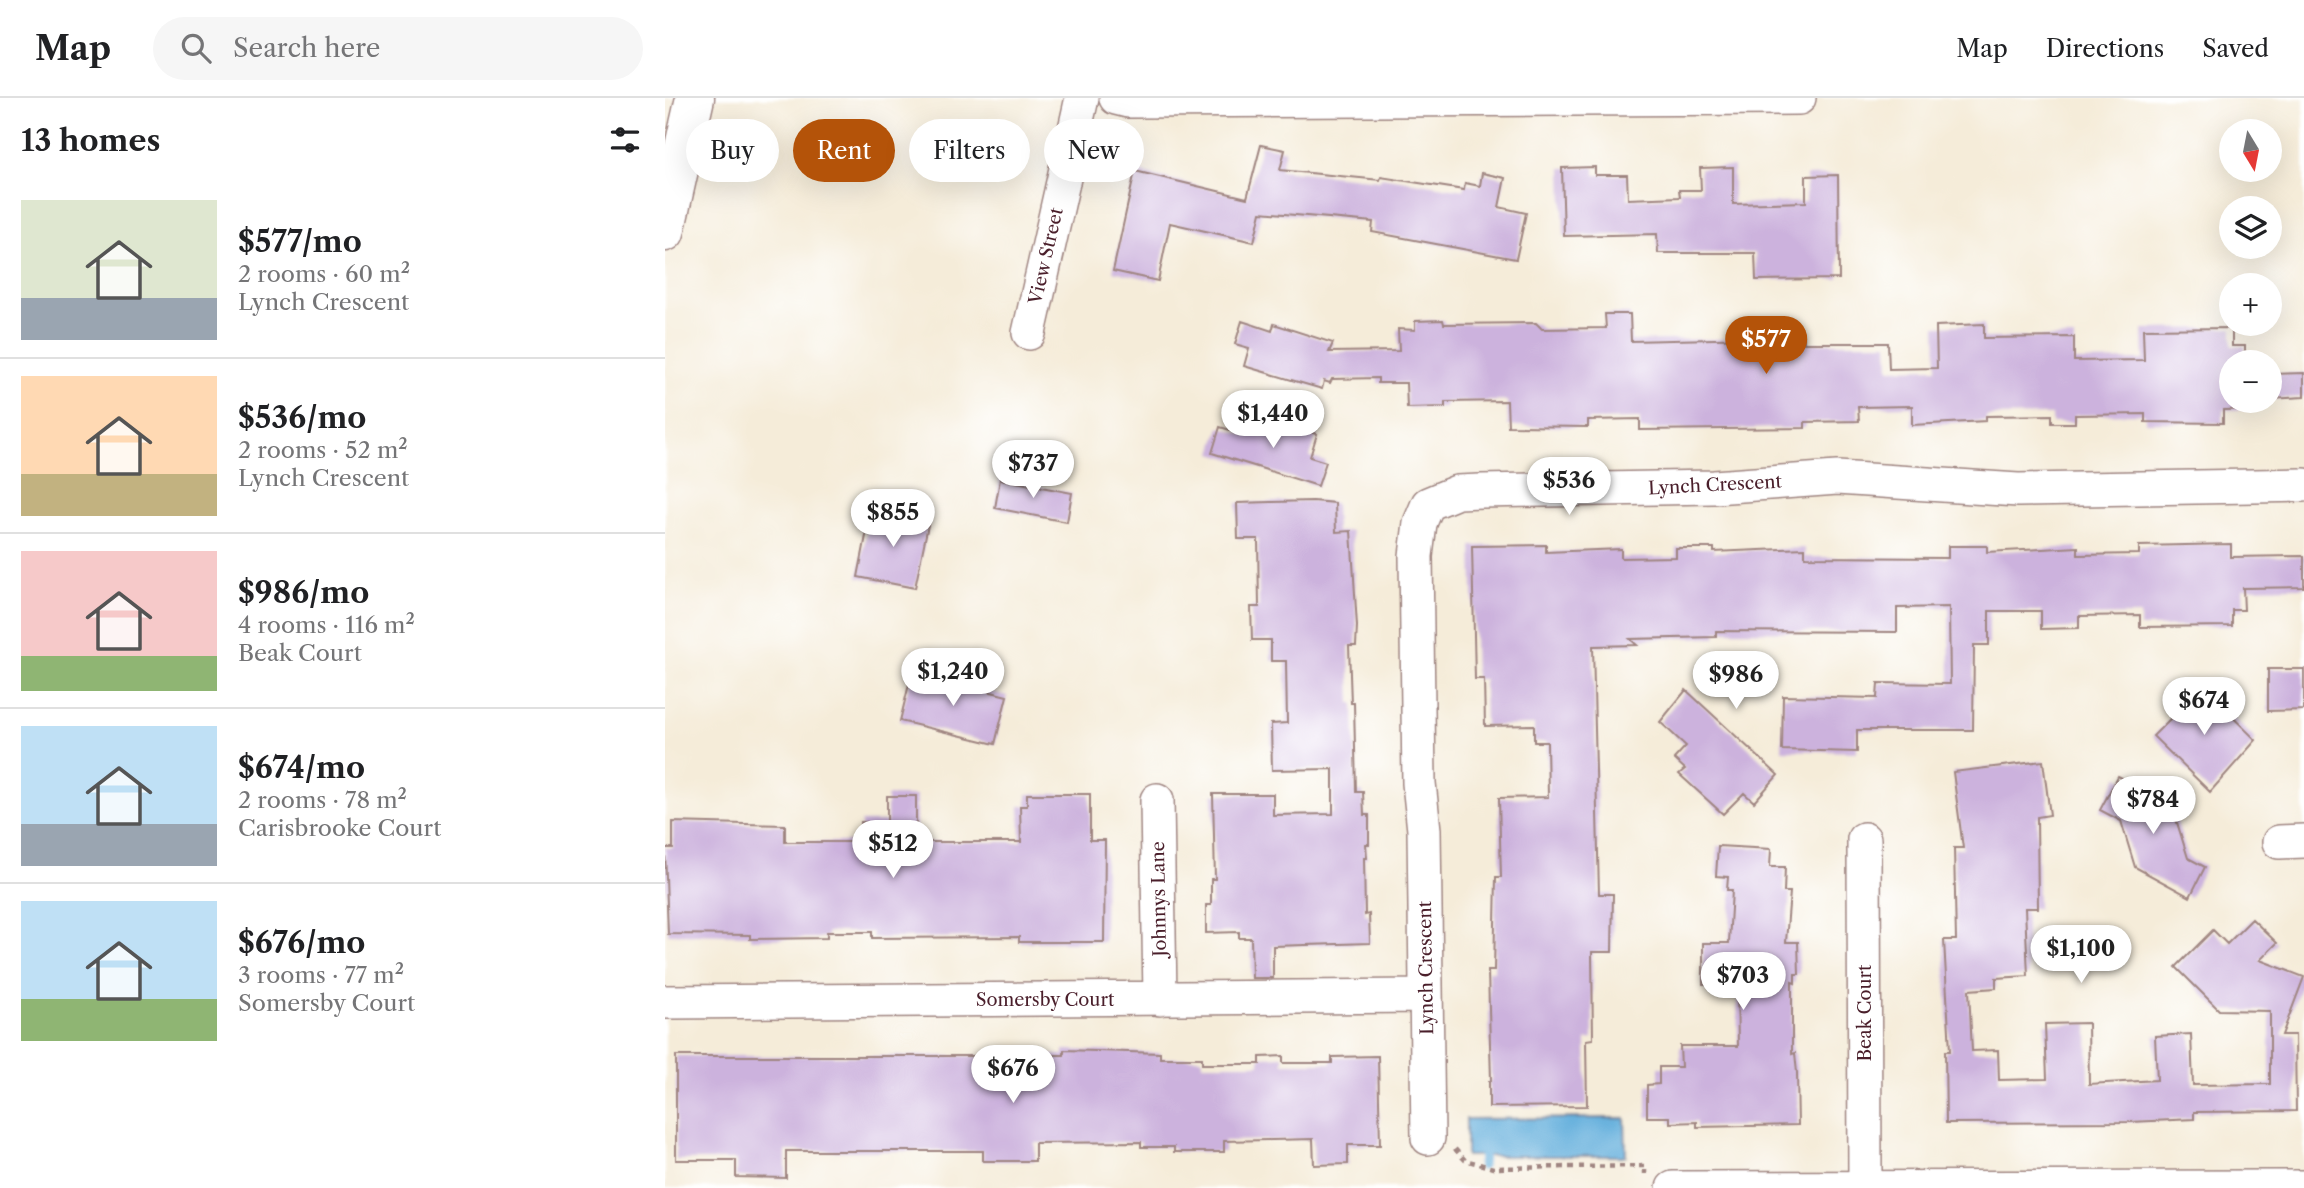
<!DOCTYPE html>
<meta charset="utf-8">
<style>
:root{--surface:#fff;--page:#f6f6f6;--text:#202124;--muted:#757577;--line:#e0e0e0;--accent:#b45309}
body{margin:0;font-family:"Libre Caslon Text",serif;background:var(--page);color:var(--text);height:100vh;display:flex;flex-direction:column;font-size:26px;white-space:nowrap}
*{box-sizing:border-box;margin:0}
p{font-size:23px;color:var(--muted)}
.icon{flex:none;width:38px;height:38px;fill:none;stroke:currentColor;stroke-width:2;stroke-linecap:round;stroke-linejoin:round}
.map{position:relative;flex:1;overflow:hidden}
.sheet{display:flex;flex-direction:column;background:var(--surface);width:665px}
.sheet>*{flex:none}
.guide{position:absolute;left:21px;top:21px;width:665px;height:63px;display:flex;gap:14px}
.needle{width:46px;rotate:170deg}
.buttons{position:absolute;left:1554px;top:21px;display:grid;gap:14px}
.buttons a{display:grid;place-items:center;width:63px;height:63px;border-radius:50%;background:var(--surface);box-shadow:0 7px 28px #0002;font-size:35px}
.price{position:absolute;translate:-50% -60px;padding:0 16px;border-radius:24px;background:#fff;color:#222;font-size:23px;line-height:46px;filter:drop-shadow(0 2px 4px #0008)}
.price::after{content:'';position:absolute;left:50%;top:42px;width:21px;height:16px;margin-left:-10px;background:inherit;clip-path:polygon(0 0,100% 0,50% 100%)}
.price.current{background:var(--accent);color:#fff}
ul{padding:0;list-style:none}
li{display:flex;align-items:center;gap:21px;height:175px;padding:0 21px}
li+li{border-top:2px solid var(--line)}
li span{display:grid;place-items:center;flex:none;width:196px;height:140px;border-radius:0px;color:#555}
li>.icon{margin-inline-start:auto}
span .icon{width:84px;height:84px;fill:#fffc;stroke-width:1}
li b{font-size:30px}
h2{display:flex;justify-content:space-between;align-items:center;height:84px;padding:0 21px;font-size:30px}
.tag{padding:0 24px;border-radius:32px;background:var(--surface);box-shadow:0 7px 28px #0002;font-size:24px;line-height:63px}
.tag.current{background:var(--accent);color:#fff}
header{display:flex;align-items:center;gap:42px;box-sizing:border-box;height:98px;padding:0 35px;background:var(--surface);border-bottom:2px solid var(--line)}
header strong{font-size:33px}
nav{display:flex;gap:38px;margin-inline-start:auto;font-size:24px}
.search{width:490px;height:63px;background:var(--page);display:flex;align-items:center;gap:18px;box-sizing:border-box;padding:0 24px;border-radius:38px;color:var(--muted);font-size:26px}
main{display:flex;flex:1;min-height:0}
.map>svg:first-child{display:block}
</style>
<header>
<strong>Map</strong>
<div class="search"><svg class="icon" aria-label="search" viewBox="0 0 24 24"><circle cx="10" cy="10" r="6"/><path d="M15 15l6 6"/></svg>Search here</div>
<nav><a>Map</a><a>Directions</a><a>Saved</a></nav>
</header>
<main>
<section class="sheet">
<h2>13 homes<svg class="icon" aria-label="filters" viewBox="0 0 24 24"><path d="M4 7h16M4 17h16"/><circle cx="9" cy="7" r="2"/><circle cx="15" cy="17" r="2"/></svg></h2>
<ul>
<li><span style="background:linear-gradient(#dfe7d0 70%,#9aa5b1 0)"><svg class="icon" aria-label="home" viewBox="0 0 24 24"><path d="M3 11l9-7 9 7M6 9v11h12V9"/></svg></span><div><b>$577/mo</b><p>2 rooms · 60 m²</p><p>Lynch Crescent</p></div></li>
<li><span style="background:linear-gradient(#ffd9b3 70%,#c2b280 0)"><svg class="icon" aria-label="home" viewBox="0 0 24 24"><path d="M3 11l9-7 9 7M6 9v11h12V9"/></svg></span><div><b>$536/mo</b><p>2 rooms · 52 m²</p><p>Lynch Crescent</p></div></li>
<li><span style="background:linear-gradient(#f6c9c9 75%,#8fb573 0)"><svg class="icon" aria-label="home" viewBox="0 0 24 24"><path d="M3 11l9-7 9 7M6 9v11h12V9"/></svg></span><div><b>$986/mo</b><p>4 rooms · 116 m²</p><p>Beak Court</p></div></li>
<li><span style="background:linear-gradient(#bfe0f5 70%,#9aa5b1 0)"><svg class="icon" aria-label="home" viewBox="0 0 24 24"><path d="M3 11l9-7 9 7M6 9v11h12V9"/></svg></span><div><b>$674/mo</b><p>2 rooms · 78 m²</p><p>Carisbrooke Court</p></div></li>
<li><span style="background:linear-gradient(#bfe0f5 70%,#8fb573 0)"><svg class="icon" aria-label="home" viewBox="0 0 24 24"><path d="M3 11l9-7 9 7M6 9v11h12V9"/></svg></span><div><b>$676/mo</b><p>3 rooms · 77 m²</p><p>Somersby Court</p></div></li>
</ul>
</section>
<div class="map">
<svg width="1639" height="1090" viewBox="0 0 1639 1090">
<rect width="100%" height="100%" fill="#fff"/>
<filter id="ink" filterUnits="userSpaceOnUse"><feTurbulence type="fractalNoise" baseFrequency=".0143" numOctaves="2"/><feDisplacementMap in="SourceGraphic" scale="14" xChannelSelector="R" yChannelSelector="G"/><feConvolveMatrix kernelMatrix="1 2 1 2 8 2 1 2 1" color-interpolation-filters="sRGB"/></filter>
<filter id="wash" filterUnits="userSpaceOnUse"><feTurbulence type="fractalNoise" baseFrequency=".00686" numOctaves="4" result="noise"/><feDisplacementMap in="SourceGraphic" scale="28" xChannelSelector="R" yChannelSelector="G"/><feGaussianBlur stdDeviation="1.57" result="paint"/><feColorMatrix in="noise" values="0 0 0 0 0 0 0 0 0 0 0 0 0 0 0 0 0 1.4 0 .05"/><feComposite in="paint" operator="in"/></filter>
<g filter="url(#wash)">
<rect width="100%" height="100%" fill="#f5ecd9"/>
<path fill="#64afdc" stroke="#576784" stroke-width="2" d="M 960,1020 L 961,1058 L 801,1058 L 801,1021 Z"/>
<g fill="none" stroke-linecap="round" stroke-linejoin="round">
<path stroke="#64afdc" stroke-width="9" d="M 817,1068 L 819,1049"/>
</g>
<g id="blocks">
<path fill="#ccb2dd" d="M 596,47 L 620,52 L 615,72 L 715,82 L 716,79 L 799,92 L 800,85 L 815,88 L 817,75 L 840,80 L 834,109 L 861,115 L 851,161 L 707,134 L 708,124 L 596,114 L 589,144 L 505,125 L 493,183 L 448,173 L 470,73 L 582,100 Z
M 930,69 L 930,77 L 962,77 L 963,101 L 1015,99 L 1014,92 L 1036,92 L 1035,70 L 1068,69 L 1068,106 L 1141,104 L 1141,78 L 1173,77 L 1174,181 L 1091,182 L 1090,155 L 993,155 L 992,136 L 899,138 L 897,70 Z
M 940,216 L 965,216 L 966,243 L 1139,239 L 1139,245 L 1223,245 L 1224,271 L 1272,270 L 1271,228 L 1319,226 L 1319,240 L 1409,239 L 1409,263 L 1479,262 L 1478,231 L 1567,230 L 1567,248 L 1580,248 L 1580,257 L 1598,257 L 1598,264 L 1566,264 L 1566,303 L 1598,303 L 1598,311 L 1558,312 L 1558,325 L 1480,324 L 1480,316 L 1410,317 L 1410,325 L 1387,325 L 1387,317 L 1321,318 L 1321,323 L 1247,327 L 1247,308 L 1193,309 L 1194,323 L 1140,324 L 1140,330 L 975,332 L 975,321 L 923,322 L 923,329 L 843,328 L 842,303 L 780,304 L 780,309 L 742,310 L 741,285 L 713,285 L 713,280 L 667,281 L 665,285 L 659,283 L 657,291 L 579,268 L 584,250 L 570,246 L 577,223 L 607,233 L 609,226 L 668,245 L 664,254 L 734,253 L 733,231 L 750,232 L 750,223 L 778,222 L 779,226 L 871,225 L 877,231 L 941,230 Z
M 1639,275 L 1639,299 L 1605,301 L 1605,276 Z
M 592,317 L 652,336 L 645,359 L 661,364 L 653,388 L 547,355 L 555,329 L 585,338 Z
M 335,381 L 407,395 L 402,424 L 330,410 Z
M 648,403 L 670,405 L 671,434 L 686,433 L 692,528 L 691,548 L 684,548 L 686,605 L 689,605 L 691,694 L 698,694 L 699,717 L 704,717 L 704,746 L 701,746 L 702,760 L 699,760 L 700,817 L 704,816 L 705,845 L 608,848 L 608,880 L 587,880 L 586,840 L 574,840 L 574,834 L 541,835 L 541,807 L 546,807 L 546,781 L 550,781 L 548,696 L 608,696 L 608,717 L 668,716 L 668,671 L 607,672 L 606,626 L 622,625 L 621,563 L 606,563 L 606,542 L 587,542 L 586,509 L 594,509 L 593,441 L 573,441 L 572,405 Z
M 206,412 L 264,422 L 250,490 L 193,479 Z
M 1566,446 L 1566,459 L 1639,458 L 1639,489 L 1578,490 L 1579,512 L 1567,512 L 1567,528 L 1475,529 L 1475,517 L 1414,518 L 1414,530 L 1376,531 L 1376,513 L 1324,513 L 1324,547 L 1309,547 L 1308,632 L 1192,632 L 1192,654 L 1117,652 L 1118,598 L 1212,600 L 1213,585 L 1285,586 L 1284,509 L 1232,510 L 1232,534 L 1051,533 L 1051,539 L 965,541 L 972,547 L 928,548 L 934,796 L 948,796 L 947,854 L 927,854 L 928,941 L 921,942 L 922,1008 L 824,1009 L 824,983 L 826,983 L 823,873 L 829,873 L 831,779 L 836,779 L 834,700 L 883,699 L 882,644 L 869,644 L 869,627 L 820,628 L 819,581 L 810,581 L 807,448 L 881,447 L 881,454 L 956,451 L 956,460 L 1011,459 L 1011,450 L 1049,450 L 1049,454 L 1140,450 L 1140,459 L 1283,460 L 1283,448 L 1322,448 L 1322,454 L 1413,449 L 1413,457 L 1474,456 L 1474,448 Z
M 1603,571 L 1639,571 L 1639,612 L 1603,613 Z
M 247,574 L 342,598 L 330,646 L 235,623 Z
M 1533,585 L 1591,642 L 1545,694 L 1488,638 L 1507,619 L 1503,616 Z
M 1021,592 L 1113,677 L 1089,704 L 1079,695 L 1058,716 L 1014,676 L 1020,671 L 1009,661 L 1021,648 L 995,624 Z
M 1378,663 L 1385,717 L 1372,719 L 1373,810 L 1360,810 L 1363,878 L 1331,880 L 1331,890 L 1304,892 L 1307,953 L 1333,952 L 1334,982 L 1382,981 L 1380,926 L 1423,925 L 1424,986 L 1492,982 L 1490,938 L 1526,936 L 1528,987 L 1605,986 L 1605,913 L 1554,912 L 1511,869 L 1548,832 L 1562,846 L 1587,821 L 1612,845 L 1595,862 L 1639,879 L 1617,937 L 1630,937 L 1631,1013 L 1529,1014 L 1529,1021 L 1465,1024 L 1281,1025 L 1280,953 L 1285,953 L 1279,842 L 1291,842 L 1289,750 L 1298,750 L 1288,674 Z
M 1453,678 L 1506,705 L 1523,760 L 1540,769 L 1525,799 L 1470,769 L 1456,723 L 1435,712 Z
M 362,696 L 425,696 L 425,742 L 440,742 L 439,844 L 354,844 L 354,839 L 207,840 L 207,834 L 162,834 L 162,840 L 85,841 L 85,837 L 3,836 L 0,750 L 8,750 L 8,724 L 120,727 L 120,744 L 196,744 L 196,724 L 222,724 L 222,698 L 251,698 L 251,744 L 356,744 L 355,708 L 362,708 Z
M 1053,748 L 1106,751 L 1105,769 L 1120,769 L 1119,794 L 1125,794 L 1121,844 L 1133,844 L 1134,876 L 1130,876 L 1130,885 L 1127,884 L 1127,956 L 1130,955 L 1132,975 L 1133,1027 L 1032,1029 L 1032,1024 L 1005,1025 L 1005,1019 L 982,1019 L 982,987 L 994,986 L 994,969 L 1016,969 L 1015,948 L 1073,948 L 1072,885 L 1038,886 L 1038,845 L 1064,845 L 1067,792 L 1062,792 L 1063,779 L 1051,778 Z
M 399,952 L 495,955 L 495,960 L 537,960 L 537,966 L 595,966 L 595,959 L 618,958 L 618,965 L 667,965 L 667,959 L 713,958 L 715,1047 L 683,1047 L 683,1066 L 649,1067 L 648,1041 L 559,1043 L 559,1054 L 509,1054 L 509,1049 L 476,1049 L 476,1044 L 370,1045 L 370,1063 L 318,1063 L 318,1053 L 121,1053 L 121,1080 L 71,1079 L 71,1062 L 11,1062 L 11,958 L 313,958 L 313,961 L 379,961 L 379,957 L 399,957 Z"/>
</g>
</g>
<g filter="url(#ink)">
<use href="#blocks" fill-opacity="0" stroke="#a08682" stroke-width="2"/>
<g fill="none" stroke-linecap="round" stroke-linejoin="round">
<defs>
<path id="minor" d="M 451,0 L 463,3 L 1134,0
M 364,235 L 417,0
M 492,702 L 495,901
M 1199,741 L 1200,1089
M 1614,744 L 1639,743
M 0,904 L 761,898
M 763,1040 L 759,732 L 754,685 L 751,458 L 755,425 L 763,406 L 792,394 L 816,393 L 1049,389 L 1172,380 L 1353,392 L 1639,387
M 1008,1090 L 1639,1089"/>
<path id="major" d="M 0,134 L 30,0"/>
</defs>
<use href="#minor" stroke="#a08682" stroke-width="36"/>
<use href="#major" stroke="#a08682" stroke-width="41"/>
<path stroke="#a08682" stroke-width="4.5" stroke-dasharray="5 5" stroke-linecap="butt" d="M 790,1051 L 800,1062 L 828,1070 L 980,1068 L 980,1076"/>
<use href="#minor" stroke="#fff" stroke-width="33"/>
<use href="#major" stroke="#fff" stroke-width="38"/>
</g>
</g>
<g text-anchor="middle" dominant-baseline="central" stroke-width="5" stroke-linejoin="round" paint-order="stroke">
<g font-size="18" fill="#4a1f2b" stroke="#fff">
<text transform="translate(381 158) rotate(-77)">View Street</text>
<text transform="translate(1050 387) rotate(-3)">Lynch Crescent</text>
<text transform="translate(494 801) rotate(-91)">Johnnys Lane</text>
<text transform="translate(761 870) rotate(-91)">Lynch Crescent</text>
<text x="380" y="902">Somersby Court</text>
<text transform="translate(1200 915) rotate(-90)">Beak Court</text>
</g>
</g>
</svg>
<div class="buttons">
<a><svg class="needle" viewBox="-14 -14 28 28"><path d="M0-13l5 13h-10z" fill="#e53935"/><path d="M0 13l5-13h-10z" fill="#757577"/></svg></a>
<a><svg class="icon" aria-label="layers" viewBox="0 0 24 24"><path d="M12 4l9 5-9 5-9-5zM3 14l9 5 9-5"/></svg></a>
<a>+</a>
<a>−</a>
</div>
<b class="price current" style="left:1101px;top:278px">$577</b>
<b class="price" style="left:608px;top:352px">$1,440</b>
<b class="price" style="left:368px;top:402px">$737</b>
<b class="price" style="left:904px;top:419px">$536</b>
<b class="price" style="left:228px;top:451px">$855</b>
<b class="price" style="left:288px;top:610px">$1,240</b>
<b class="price" style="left:1071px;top:613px">$986</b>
<b class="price" style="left:1539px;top:639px">$674</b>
<b class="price" style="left:1488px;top:738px">$784</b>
<b class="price" style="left:228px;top:782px">$512</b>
<b class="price" style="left:1416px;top:887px">$1,100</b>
<b class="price" style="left:1078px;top:914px">$703</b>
<b class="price" style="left:348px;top:1007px">$676</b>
<div class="guide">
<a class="tag">Buy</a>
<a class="tag current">Rent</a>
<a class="tag">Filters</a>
<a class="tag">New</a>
</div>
</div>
</main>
